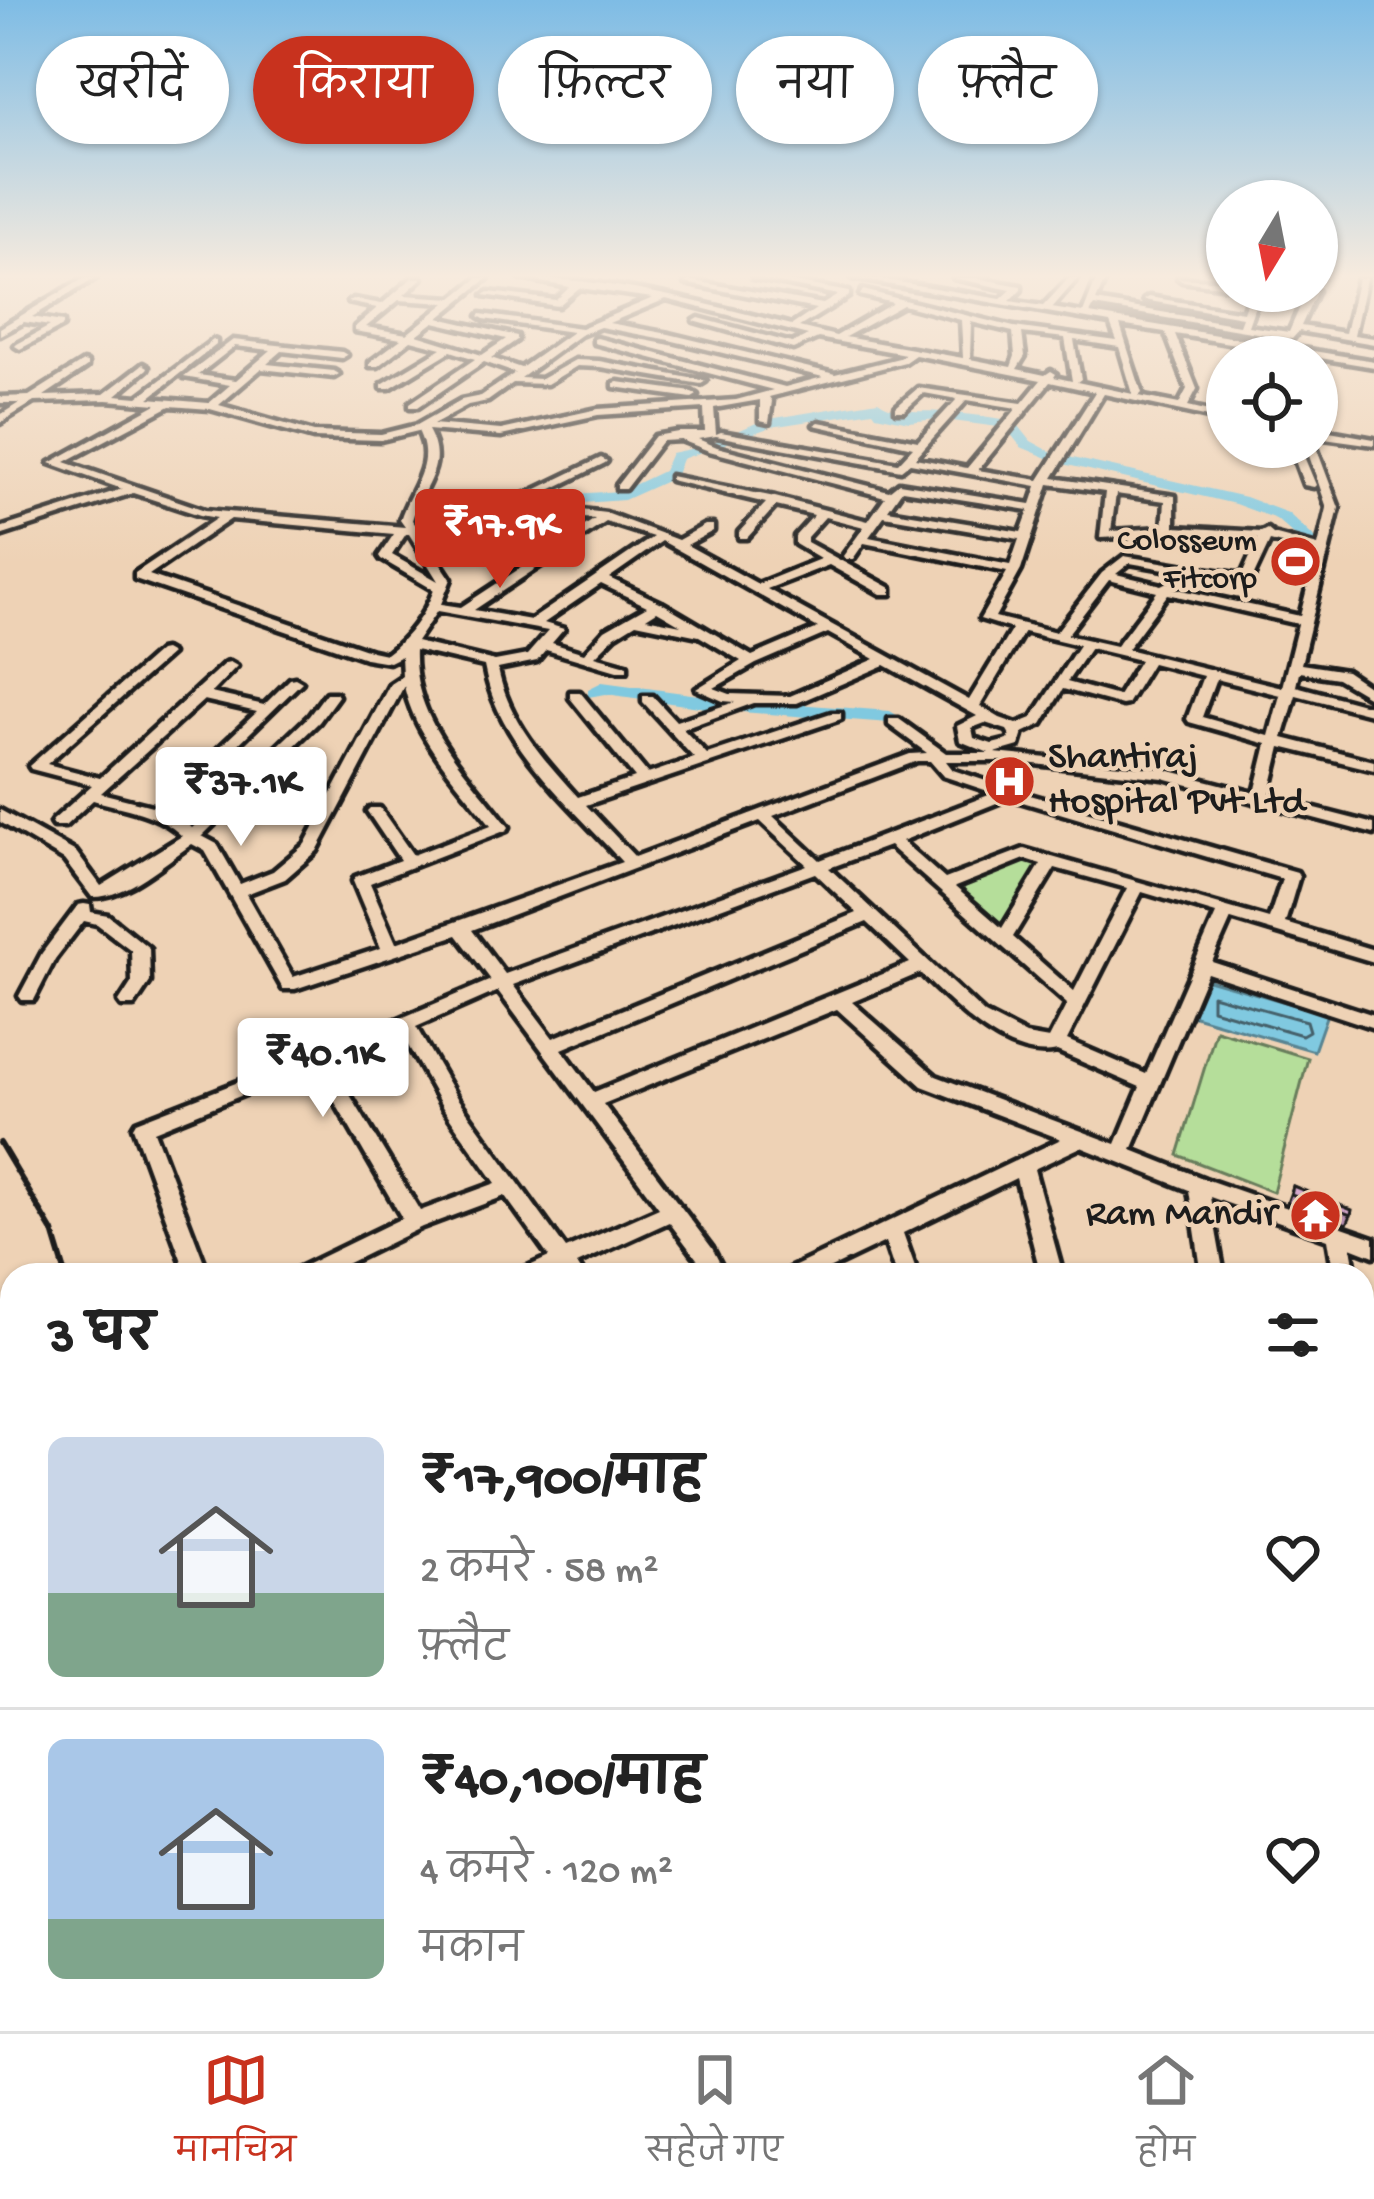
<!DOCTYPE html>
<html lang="hi">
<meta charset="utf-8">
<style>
:root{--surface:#fff;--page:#f6f6f6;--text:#222;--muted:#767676;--line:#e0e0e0;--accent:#c8321e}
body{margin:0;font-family:"Gochi Hand","Playpen Sans Deva",sans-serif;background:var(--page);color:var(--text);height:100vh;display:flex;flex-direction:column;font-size:45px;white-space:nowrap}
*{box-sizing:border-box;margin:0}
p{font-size:39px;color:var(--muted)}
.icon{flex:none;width:66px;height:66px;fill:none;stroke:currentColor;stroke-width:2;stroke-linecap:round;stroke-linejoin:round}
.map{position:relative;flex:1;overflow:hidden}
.details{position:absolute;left:0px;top:1263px;width:1374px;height:768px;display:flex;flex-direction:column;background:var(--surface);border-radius:36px 36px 0 0;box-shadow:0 3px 9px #0004}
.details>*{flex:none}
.hud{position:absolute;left:36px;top:36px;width:1302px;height:108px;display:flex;gap:24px}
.needle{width:78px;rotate:190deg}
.controls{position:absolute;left:1206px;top:180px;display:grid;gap:24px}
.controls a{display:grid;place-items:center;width:132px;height:132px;border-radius:50%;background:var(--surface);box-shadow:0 3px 9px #0004;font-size:60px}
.price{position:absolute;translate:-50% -102px;padding:0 27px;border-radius:12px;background:#fff;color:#222;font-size:39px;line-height:78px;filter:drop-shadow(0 3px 6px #0008)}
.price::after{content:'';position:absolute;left:50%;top:72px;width:36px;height:27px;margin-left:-18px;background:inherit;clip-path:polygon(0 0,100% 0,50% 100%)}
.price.on{background:var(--accent);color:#fff}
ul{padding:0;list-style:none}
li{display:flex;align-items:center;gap:36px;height:300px;padding:0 48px}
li+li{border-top:3px solid var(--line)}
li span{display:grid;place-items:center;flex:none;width:336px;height:240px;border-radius:18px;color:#555}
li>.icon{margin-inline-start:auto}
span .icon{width:144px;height:144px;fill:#fffc;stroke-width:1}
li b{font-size:51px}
h2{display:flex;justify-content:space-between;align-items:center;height:144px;padding:0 48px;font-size:51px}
.tag{padding:0 42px;border-radius:54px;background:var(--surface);box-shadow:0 3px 9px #0004;font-size:42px;line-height:108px}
.tag.on{background:var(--accent);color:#fff}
.tab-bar{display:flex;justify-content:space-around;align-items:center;height:168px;border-top:3px solid var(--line);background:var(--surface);font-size:33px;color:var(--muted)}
.tab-bar a{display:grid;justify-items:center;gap:6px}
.tab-bar .on{color:var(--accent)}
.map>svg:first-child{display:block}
</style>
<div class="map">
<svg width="1374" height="2031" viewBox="0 0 1374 2031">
<rect width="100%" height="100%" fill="#eed2b5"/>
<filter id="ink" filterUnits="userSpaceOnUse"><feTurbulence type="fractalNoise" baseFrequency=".00833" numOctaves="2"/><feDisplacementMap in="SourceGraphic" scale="24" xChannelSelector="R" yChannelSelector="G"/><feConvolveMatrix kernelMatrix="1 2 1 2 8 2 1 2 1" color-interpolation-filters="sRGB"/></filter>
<g filter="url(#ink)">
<path fill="#b5de9a" stroke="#687d5b" stroke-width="3" d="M 1022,860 L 1032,861 L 1038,869 L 1005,922 L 995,921 L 963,892 L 964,885 Z
M 1216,1030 L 1308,1058 L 1273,1192 L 1178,1155 Z"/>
<path fill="#80c9e0" stroke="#588492" stroke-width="3" d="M 1205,979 L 1327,1014 L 1314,1051 L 1191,1015 Z"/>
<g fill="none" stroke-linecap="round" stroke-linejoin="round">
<path stroke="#44616a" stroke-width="3" d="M 1212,995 L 1306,1021 L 1309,1031 L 1302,1035 L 1212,1009 Z"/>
<path fill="#80c9e0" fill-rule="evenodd" d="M 878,401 C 899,416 918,409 944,412 C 968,414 992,417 1015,421 L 1031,441 L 1057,455 L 1050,459 L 1021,447 L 1006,428 L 937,419 L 909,422 L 876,415 L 873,411 L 771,427 L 682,459 L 675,477 L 624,500 L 540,506 L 532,501 L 540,496 L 621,491 L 663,471 L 671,453 L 704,446 L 763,420 Z
M 1064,456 L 1245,497 L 1288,513 L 1317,540 L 1303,543 L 1276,519 L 1235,504 L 1059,463 L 1057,460 Z
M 491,513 L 497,515 L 497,521 L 423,540 L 415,535 Z
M 602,682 L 728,699 L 890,711 L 900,717 L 890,723 L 728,711 L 606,694 L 588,697 L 588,689 Z"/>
<defs>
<path id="minor" d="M 85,278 L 96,278 L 32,317 L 63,322 L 63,326 L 20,349 L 15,346 L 17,344 L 50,326 L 24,322 L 0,335 L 0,328 Z
M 412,278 L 422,278 L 404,295 L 453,298 L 478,278 L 488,278 L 439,318 L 517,336 L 517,340 L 491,358 L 521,368 L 572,332 L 484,319 L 479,316 L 481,314 L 581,328 L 653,298 L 579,288 L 558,306 L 484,295 L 489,292 L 556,300 L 570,287 L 520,278 C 612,278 702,303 792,325 L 816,309 L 685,283 L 689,280 L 823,304 L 838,295 L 753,278 L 773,278 L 849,292 L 849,296 L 799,327 L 836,336 L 893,303 L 860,295 L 863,290 L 1014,327 L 1117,341 L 1110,323 L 852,278 L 874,278 L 1001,299 L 1011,290 L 954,278 L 976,278 L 1021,286 L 1021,290 L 1010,301 L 1043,306 L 1069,278 L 1078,278 L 1052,308 L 1083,313 L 1097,278 L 1106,278 L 1096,301 L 1239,325 L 1242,317 L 1144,300 L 1149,297 L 1243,312 L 1250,291 L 1260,291 L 1248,326 L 1289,332 L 1307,291 L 1317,291 L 1301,326 L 1345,333 L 1358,278 L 1366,278 L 1354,335 L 1374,338 L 1374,344 L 1299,331 L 1292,339 L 1094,306 L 1090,314 L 1374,361 L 1374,367 L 1175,334 L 1197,389 L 1188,406 L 1227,415 L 1227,421 L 1104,394 L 1053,478 L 1175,496 L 1175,527 L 1261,532 L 1267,529 L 1273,534 L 1318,546 L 1327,508 L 1306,447 L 1316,447 L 1339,508 L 1301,664 L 1346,671 L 1374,690 L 1374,700 L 1337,678 L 1299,672 L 1296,686 L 1374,707 L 1374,715 L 1296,695 L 1283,738 L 1374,761 L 1374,770 L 1281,747 L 1269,797 L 1374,824 L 1374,834 L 1163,778 L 1007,761 L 946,761 L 953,770 L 1013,790 L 1297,872 L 1299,876 L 1285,923 L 1374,950 L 1374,962 L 1231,919 L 1212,962 L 1374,1015 L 1374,1028 L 1207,973 L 1132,1150 L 1205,1179 L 1374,1238 L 1374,1256 L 1351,1247 L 1356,1275 L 1334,1275 L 1328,1239 L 1210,1197 L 1224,1275 L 1202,1275 L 1189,1190 L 1081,1147 L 1034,1169 L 1063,1275 L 1041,1275 L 1016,1178 L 903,1233 L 918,1275 L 896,1275 L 885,1242 L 816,1275 L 785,1275 L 789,1269 L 1061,1139 L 922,1086 L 837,1009 L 603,1104 L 712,1248 L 726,1275 L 704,1275 L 697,1259 L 669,1222 L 577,1264 L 584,1275 L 561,1275 L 559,1272 L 551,1275 L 519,1275 L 523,1269 L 549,1257 L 505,1196 L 422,1227 L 324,1275 L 293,1275 L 297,1269 L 402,1218 L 314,1066 L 154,1131 L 209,1275 L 187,1275 L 133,1127 L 136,1122 L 399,1019 L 491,980 L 457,935 L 295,989 L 283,989 L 205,851 L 192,844 C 164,863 127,898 92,897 L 64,860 L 0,822 L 0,810 L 76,852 L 101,886 L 182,836 C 159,813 124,809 93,800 L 65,826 L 53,826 L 51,823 L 53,820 L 92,785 L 31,769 L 29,766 L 159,651 L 164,650 L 171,654 L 47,764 L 100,778 L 225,663 L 230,662 L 237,666 L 211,693 L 264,705 L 290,679 L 295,678 L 302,682 L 169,812 L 183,819 L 192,828 L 309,716 L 326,693 L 336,693 L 338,696 L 319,722 L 202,836 L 217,844 L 240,884 L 273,871 L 305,844 L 390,684 L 402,676 L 401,656 L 389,662 L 365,658 L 135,579 L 135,573 L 217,518 L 200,515 L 133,493 L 0,536 L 0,528 L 122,489 L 50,463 L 157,404 L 107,400 L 34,402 L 0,423 L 0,415 L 19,403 L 0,403 L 0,397 L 29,396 L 83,362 L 87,363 L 87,367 L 44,396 L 104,394 L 143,364 L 148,367 L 147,369 L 116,395 L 138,397 L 213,340 L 216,341 L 216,345 L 149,398 L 209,403 L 230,385 L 184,377 L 233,340 L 342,352 L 347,355 L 342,358 L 282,351 L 267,364 L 334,371 L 339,374 L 334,377 L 261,369 L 219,405 L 314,432 L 381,434 L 417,425 L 461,400 L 481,396 L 515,373 L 484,362 L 418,407 L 410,407 L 410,403 L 475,359 L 451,351 L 390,388 L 382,388 L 382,384 L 442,348 L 411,340 L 378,366 L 370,366 L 370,362 L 401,339 L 355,331 L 355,327 L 377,308 L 348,302 L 353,299 L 382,304 ZM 666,299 L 808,335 L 792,343 L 699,318 L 694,321 L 793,349 L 818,338 L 905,354 L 899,358 L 835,374 L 669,334 L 609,323 ZM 399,300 L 446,303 L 407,334 L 366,327 ZM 903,305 L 961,320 L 963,358 L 845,337 ZM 434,322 L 506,339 L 482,355 L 417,335 ZM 971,322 L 1013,332 L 1015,356 L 1011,367 L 970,359 ZM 1120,325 L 1165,332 L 1187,389 L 1179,404 L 1139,396 L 1142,393 ZM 600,327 L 669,340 L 823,377 L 785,387 L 597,338 L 594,339 L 594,343 L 773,390 L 736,400 L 598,409 L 501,430 L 433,424 L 468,405 L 488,401 L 513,383 L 547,384 L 577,366 L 600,367 L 701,384 L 706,381 L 599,361 L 575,360 L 541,379 L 521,378 L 580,335 ZM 1022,333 L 1065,338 L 1072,381 L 1054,377 L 1056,374 L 1051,371 L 1045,375 L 1017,369 L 1025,356 ZM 1074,340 L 1119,347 L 1133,394 L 1077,382 L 1081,379 ZM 235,346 L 271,350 L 236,380 L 198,375 ZM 915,355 L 1041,380 L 1022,403 L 918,388 L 896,407 L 896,411 L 904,411 L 924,393 L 957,399 L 918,441 L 819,422 L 814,425 L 913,447 L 898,463 L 721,432 L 716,434 L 714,408 L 760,400 L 760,421 L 769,423 L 772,401 L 769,397 L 905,362 ZM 1050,382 L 1095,392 L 1039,480 L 978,470 ZM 967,400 L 1017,408 L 967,468 L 915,458 ZM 170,406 L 210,409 L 313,438 L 381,440 L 418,431 C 436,465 410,488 400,520 L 405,527 L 205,510 L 65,462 ZM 704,408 L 705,432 L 678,432 L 655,436 L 617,485 L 617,489 L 625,489 L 662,441 L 681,440 L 709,451 L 885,497 L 868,521 L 775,497 L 670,476 L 670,480 L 766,503 L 739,532 L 739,538 L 747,538 L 776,506 L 814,515 L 795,536 L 795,544 L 820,559 L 758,584 L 687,545 L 713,531 L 713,525 L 705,525 L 678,540 L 606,513 L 524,503 L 605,463 L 607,461 L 601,458 L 512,501 L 454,520 L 416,525 L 412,520 C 422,485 449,468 428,430 L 501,436 L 598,415 ZM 716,436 L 901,470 L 910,463 L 1037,486 L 1031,504 L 899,483 L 889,491 L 717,447 L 698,439 ZM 1049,484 L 1105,492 L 1100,538 L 1188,534 L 1258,539 L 1242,575 L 1124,556 L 1102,573 L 1056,632 L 995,617 L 1021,570 ZM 902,490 L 1029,510 L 1021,532 L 888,510 ZM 1116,494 L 1165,501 L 1163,528 L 1111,531 ZM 514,508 L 526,513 L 595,519 L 461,607 L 441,604 L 451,579 L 420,532 L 460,526 ZM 884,516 L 1019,539 L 1010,565 L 869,537 ZM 825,517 L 864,527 L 843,556 L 845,559 L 853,559 L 864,543 L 1007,572 L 980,619 L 1012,629 L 969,700 L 767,589 L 829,565 L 881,594 L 891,594 L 891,588 L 807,542 L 807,537 ZM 231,519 L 394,534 L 379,556 L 381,559 L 434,590 C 424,615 409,637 386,654 L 372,651 L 149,575 ZM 606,522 L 653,537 L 531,620 L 474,610 ZM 406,534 L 409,534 L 438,581 L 392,555 ZM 662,541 L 818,628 L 752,656 L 662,603 L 609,578 ZM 1270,541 L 1316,553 L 1300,616 L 1173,588 L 1172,583 L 1168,582 L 1162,585 L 1116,574 L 1130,563 L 1239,582 L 1237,586 L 1243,590 L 1249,586 ZM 1109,580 L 1157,592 L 1116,646 L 1067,635 ZM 601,584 L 647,606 L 605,630 L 584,653 L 552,643 L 564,629 L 544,623 ZM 1168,594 L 1298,624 L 1282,687 L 1127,649 ZM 437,611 L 548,631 L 527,655 L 495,661 L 416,642 ZM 657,611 L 681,625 L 646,618 ZM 636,623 L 699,636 L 741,661 L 696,689 L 723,701 L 735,702 L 676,721 L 653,696 L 643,696 L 643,702 L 694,758 L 648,774 L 580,692 L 570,692 L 570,698 L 635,778 L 578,797 C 544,760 508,720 498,669 L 537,661 L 546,650 L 617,671 L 627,671 L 627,665 L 595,656 L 615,636 ZM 1024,632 L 1079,645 L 1032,718 L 1017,724 L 1000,718 L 980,706 ZM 828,633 L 875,659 L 790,696 L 730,694 L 714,688 L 756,664 ZM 1090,648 L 1140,660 L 1118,696 L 1067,682 ZM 415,650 L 484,666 C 498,745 570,804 622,862 L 396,943 L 370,883 L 507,830 L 509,827 C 468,773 412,722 415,650 ZM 1152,663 L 1203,676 L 1187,719 L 1189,722 L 1267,744 L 1255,793 L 1163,769 L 995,753 L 1019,746 L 1023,733 L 1042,724 L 1063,689 L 1122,705 L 1127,704 ZM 885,665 L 977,716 L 957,726 L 960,741 L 989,753 L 946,753 L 899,719 L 889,719 L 889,725 L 927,753 L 910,754 L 635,857 L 586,805 L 841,719 L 841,713 L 831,713 L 707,754 L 683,729 L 754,703 L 797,703 ZM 1216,679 L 1280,695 L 1269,736 L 1202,717 ZM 404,686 C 416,740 458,783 491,825 L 413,855 L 380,808 L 370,808 L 367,811 L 400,860 L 355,877 L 353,881 L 381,948 L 293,977 L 246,894 L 285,879 L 317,851 ZM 204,700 L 257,712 L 156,807 L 101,793 ZM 985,723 L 1007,730 L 1010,735 L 1008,740 L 992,744 L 974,738 L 972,728 ZM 917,761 L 930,761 L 943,776 L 994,793 L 820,860 L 773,816 ZM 1009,798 L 1282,879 L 1269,919 L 1024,849 L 945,879 L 902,841 ZM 760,821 L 807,865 L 505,974 L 472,930 ZM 889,846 L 1067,1004 L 1049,1039 L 1026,1035 L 985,1014 L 829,868 ZM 1025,859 L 1041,864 L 1002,928 L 955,887 ZM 1055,868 L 1127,888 L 1074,991 L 1013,937 ZM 815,873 L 857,913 L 553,1038 L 513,985 ZM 1142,892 L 1216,914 L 1146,1074 L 1067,1040 ZM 867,922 L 910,963 L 594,1092 L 562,1049 ZM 920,973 C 952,1004 1007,1063 1057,1051 L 1140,1087 L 1116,1144 L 936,1076 L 852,1002 ZM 498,991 L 659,1208 L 566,1249 L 457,1098 L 416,1027 ZM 401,1033 L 443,1108 L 496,1183 L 420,1211 L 329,1060 Z
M 1178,278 L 1227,281 L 1227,287 L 1182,281 Z
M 1317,278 L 1322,278 L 1317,282 Z
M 618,382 L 692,392 L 697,395 L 692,398 L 614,387 L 614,383 Z
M 1317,407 L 1328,419 L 1324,430 L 1374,439 L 1374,445 L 1317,437 Z
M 1290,447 L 1300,447 L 1316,485 L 1314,487 L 1304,485 Z
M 84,904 L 90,905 L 91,912 L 108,915 L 149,948 L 150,982 L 134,1006 L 122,1006 L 119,1002 L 132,982 L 131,950 L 97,924 L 84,921 L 55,959 L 34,1000 L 22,1000 L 19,996 L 42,953 L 78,905 Z
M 1362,1362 L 1370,1365 L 1374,1376 L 1374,1452 L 1366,1449 L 1362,1439 Z
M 1362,1555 L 1374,1556 L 1374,1580 L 1362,1579 Z
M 1362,1625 L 1374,1627 L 1374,1653 L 1362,1651 Z
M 334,2019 L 364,2019 L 359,2031 L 329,2031 Z
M 562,2019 L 592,2019 L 589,2031 L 559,2031 Z
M 731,2019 L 761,2019 L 758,2031 L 728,2031 Z
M 1240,2019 L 1299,2019 L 1306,2031 L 1247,2031 Z"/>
</defs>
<use href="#minor" stroke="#1c1c1c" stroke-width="9"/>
<use href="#minor" fill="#eed2b5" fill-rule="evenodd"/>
<path stroke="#1c1c1c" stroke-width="6" d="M 0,1143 L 53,1232 L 66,1275"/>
<path stroke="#1c1c1c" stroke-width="8" d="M 0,1981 L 12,1946"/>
</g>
<path fill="#b790af" stroke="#1c1c1c" stroke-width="3" d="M 1293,1186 L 1351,1215 L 1347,1224 L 1287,1203 Z"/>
<path fill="#d5a8cb" stroke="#1c1c1c" stroke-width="3" d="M 1293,1186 L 1352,1210 L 1351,1215 L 1291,1194 Z"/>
</g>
<linearGradient id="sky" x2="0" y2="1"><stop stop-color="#7ebce5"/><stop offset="0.49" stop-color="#f7ebde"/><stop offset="1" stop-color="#f7ebde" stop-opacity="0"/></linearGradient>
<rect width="1374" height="563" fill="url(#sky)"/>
<defs>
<symbol id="stadium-disc" viewBox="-11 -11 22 22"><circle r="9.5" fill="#c8321e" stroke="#eed2b5"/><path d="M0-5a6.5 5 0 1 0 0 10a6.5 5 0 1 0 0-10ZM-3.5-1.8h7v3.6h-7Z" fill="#fff"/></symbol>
<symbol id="hospital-disc" viewBox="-11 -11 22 22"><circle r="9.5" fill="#c8321e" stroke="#eed2b5"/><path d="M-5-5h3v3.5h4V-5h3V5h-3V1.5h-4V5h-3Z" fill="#fff"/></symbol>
<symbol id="temple-disc" viewBox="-11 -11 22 22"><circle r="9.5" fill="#c8321e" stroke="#eed2b5"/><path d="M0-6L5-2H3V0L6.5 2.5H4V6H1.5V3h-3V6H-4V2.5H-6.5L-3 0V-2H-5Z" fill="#fff"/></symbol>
</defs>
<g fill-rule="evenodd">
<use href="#stadium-disc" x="1266" y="532" width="59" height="59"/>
<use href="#hospital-disc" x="980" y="752" width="59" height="59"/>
<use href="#temple-disc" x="1286" y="1186" width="59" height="59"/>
</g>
<g text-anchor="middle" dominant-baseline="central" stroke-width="9" stroke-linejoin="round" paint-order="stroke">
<g font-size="33" fill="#1c1c1c" stroke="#eed2b5" text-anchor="end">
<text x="1257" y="543">Colosseum<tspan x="1257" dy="38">Fitcorp</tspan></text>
</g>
<g font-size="39" fill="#1c1c1c" stroke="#eed2b5" text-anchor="start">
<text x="1048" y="759">Shantiraj<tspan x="1048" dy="45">Hospital Pvt Ltd</tspan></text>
<text x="1277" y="1216" text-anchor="end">Ram Mandir</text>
</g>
</g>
</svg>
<div class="controls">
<a><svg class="needle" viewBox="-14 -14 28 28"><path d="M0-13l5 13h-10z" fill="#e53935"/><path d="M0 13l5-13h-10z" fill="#767676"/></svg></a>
<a><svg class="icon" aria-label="locate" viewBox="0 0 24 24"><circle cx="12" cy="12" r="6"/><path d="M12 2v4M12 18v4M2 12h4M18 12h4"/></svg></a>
</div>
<b class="price on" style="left:500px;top:591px">₹17.9K</b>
<b class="price" style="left:241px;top:849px">₹37.1K</b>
<b class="price" style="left:323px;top:1120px">₹40.1K</b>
<div class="hud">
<a class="tag">खरीदें</a>
<a class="tag on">किराया</a>
<a class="tag">फ़िल्टर</a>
<a class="tag">नया</a>
<a class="tag">फ़्लैट</a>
</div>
<section class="details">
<h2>3 घर<svg class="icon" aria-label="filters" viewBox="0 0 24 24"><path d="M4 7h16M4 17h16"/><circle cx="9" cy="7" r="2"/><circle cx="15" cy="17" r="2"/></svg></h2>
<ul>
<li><span style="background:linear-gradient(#c9d6e8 65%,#7fa58c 0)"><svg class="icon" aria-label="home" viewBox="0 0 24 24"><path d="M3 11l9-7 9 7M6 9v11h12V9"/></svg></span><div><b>₹17,900/माह</b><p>2 कमरे · 58 m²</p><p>फ़्लैट</p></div><svg class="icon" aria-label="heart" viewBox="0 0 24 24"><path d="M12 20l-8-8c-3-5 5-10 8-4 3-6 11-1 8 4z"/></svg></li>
<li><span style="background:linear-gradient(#a9c7e8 75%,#7fa58c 0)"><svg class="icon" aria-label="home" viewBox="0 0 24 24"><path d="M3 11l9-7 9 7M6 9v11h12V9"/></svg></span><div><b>₹40,100/माह</b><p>4 कमरे · 120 m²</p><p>मकान</p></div><svg class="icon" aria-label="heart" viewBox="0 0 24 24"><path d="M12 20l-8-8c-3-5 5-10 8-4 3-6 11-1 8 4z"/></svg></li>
</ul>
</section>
</div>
<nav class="tab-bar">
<a class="on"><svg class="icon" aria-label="map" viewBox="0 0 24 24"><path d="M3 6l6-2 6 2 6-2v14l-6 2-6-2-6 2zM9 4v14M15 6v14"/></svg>मानचित्र</a>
<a><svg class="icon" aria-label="saved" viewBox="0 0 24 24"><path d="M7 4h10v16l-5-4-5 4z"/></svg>सहेजे गए</a>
<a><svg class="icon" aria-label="home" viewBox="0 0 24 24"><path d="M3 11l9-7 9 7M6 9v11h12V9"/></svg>होम</a>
</nav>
